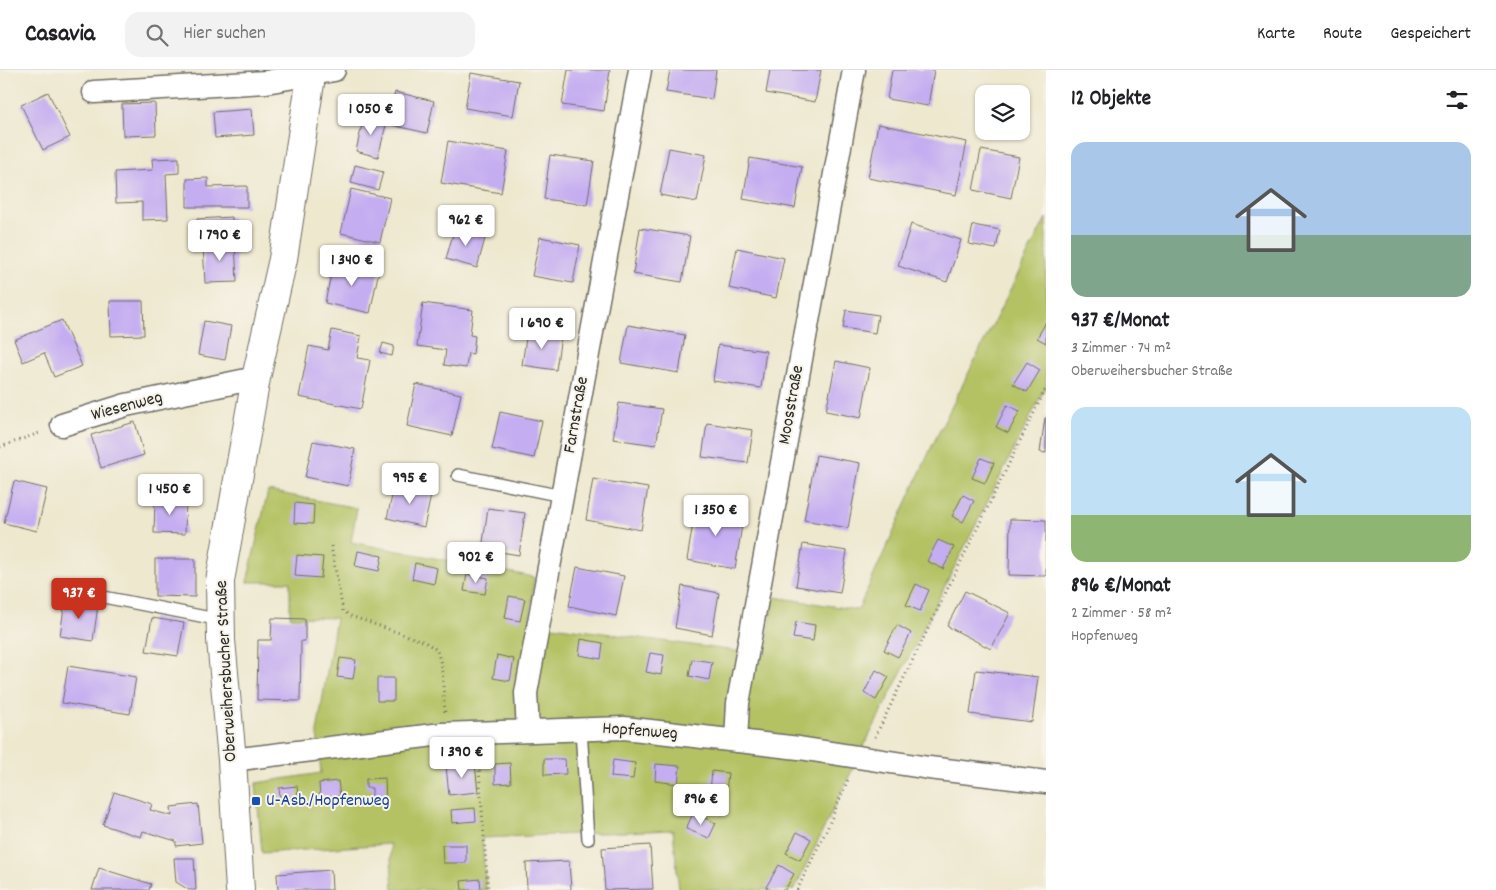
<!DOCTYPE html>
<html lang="de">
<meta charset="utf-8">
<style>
:root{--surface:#fff;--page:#f2f2f2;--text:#202124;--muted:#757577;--line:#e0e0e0;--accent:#c8321e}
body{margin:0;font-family:Dekko,sans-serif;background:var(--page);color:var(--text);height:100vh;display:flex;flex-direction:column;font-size:19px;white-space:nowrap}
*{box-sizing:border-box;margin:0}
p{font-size:16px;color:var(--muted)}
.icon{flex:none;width:28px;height:28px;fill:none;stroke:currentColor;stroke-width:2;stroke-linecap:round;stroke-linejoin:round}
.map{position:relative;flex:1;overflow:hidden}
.side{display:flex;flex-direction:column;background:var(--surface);width:450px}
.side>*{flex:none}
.buttons{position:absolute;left:975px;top:15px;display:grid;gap:10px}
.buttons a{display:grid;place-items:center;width:55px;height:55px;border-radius:10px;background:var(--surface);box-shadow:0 1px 4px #0004;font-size:25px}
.price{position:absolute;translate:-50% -42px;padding:0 11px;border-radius:5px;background:#fff;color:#222;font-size:16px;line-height:32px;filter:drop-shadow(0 1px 2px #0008)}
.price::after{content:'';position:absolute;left:50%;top:30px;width:15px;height:11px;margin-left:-8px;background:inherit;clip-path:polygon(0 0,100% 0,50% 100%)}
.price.current{background:var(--accent);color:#fff}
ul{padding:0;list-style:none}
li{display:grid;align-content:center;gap:10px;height:265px;padding:0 25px}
li span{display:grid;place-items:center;height:155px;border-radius:15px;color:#555}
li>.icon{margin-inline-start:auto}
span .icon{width:90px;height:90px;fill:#fffc;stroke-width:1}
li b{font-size:21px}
h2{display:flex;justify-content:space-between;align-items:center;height:60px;padding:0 25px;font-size:21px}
header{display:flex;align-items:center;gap:30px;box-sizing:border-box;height:70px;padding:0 25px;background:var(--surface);border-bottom:1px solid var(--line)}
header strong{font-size:24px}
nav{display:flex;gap:28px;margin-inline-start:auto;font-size:18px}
.search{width:350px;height:45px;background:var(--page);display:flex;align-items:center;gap:12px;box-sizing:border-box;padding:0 18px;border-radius:15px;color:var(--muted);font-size:19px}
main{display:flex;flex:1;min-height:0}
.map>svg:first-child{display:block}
</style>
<header>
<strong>Casavia</strong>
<div class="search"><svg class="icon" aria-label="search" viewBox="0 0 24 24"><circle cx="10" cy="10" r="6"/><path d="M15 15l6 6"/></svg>Hier suchen</div>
<nav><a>Karte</a><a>Route</a><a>Gespeichert</a></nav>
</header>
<main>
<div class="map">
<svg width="1046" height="820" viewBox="0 0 1046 820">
<rect width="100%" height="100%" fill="#f7f3e8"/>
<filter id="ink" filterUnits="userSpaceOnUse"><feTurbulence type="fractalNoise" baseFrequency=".02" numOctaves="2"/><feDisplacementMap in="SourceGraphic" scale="10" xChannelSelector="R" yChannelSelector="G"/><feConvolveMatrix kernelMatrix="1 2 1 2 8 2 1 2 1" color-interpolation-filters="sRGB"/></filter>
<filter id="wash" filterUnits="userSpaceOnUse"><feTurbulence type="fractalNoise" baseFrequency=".0096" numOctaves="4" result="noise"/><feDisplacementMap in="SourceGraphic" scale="20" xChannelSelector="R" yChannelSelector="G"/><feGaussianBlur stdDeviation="1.12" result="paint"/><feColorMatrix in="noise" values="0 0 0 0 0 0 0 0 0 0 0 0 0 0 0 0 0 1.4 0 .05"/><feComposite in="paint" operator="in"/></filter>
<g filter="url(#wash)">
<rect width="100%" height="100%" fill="#eee8cf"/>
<path fill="#b4c264" stroke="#707648" d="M 1046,148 L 1046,316 L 861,682 L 794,820 L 679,820 L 673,760 L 482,768 L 486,820 L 393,820 L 390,774 L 262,783 L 256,713 L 321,703 L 317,662 L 336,548 L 290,547 L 290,512 L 247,512 L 268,421 L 357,438 L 351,472 L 534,507 L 530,553 L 765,585 L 774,527 L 858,540 L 932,376 Z"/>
<g id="blocks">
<path fill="#c5adf1" d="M 568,0 L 610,0 L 604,41 L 562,35 Z
M 670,0 L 716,0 L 712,29 L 666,22 Z
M 770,0 L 821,0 L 815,32 L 766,23 Z
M 892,0 L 934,0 L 928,36 L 887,29 Z
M 471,3 L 519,11 L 513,46 L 465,38 Z
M 48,22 L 70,67 L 43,80 L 21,35 Z
M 395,22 L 434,31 L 427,63 L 387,54 Z
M 155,33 L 156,65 L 123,66 L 122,34 Z
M 252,39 L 254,65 L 215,68 L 213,42 Z
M 364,46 L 387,51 L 378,87 L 356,81 Z
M 878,54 L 967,72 L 956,125 L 868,108 Z
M 448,71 L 508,81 L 501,123 L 441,113 Z
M 669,78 L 706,85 L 697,132 L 660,125 Z
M 981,80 L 1019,87 L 1011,128 L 973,120 Z
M 550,85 L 594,91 L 587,135 L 544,129 Z
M 179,88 L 179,103 L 166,104 L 168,149 L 142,150 L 142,132 L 116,133 L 115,102 L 153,100 L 152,89 Z
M 750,88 L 802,97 L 795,138 L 743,129 Z
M 355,95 L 383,102 L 378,120 L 351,113 Z
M 208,108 L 208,117 L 247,116 L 247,137 L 187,137 L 187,109 Z
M 351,119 L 390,128 L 380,172 L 341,163 Z
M 232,147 L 232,160 L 197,161 L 197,149 Z
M 911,154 L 961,170 L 947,212 L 898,196 Z
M 973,155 L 1000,160 L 996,179 L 969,174 Z
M 455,157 L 486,165 L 477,198 L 446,189 Z
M 640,158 L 690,166 L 682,212 L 633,204 Z
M 540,167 L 580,175 L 573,213 L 532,206 Z
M 235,172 L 237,212 L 205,213 L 203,173 Z
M 737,178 L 784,188 L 776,228 L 729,218 Z
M 334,190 L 379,200 L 370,243 L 325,233 Z
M 110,231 L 143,231 L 144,265 L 111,266 Z
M 423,233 L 473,240 L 470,265 L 475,266 L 473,284 L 468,283 L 466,298 L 444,295 L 446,280 L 417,276 Z
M 846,240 L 878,245 L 875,263 L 843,258 Z
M 62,250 L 82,296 L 54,307 L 44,283 L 23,292 L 14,270 Z
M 204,251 L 231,256 L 225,290 L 198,285 Z
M 1046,252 L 1046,273 L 1037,268 Z
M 628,255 L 685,265 L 679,303 L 621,293 Z
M 332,260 L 361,266 L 357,288 L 370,290 L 361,339 L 299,327 L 309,276 L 328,280 Z
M 527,261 L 561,266 L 556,300 L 522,295 Z
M 383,273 L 394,276 L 392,286 L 380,283 Z
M 718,275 L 766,281 L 761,318 L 713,311 Z
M 836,291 L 870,298 L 861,348 L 826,341 Z
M 1027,292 L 1040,300 L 1027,322 L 1013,314 Z
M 416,314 L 461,324 L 452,366 L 407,356 Z
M 619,333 L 662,339 L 656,375 L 613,369 Z
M 1007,335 L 1020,341 L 1008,363 L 996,357 Z
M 500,342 L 542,351 L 534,388 L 492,379 Z
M 1045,348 L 1046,348 L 1046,383 L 1040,382 Z
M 135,352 L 144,385 L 101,398 L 91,365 Z
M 707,353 L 753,360 L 748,393 L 702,387 Z
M 313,371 L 355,379 L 348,416 L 305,407 Z
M 816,385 L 860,393 L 848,458 L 804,450 Z
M 981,388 L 994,393 L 985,413 L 972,408 Z
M 593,409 L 648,418 L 641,460 L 586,450 Z
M 14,411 L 47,419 L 37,461 L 4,453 Z
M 395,413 L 432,421 L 424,457 L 387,448 Z
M 963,425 L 974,431 L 963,452 L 952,446 Z
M 186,428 L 185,464 L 154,463 L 155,429 Z
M 295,433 L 314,435 L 313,454 L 294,453 Z
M 696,435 L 744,443 L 735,499 L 687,490 Z
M 488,438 L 525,443 L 519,485 L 482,479 Z
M 1010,449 L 1046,450 L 1046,506 L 1009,505 Z
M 938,470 L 954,477 L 943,499 L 927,491 Z
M 803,474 L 847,481 L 840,523 L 796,516 Z
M 358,481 L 382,486 L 379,501 L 355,496 Z
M 297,485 L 323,487 L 321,508 L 295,506 Z
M 155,489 L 195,489 L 195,527 L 155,526 Z
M 415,493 L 437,498 L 434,514 L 412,509 Z
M 577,497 L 624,506 L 616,546 L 569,536 Z
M 467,504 L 488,508 L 485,524 L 464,521 Z
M 916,514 L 929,520 L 920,541 L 906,535 Z
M 682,516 L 719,523 L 712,565 L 675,558 Z
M 965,521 L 1010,543 L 991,579 L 947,556 Z
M 509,526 L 525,529 L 520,551 L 505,548 Z
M 65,530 L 98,535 L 93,571 L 60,566 Z
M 152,548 L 184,553 L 178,586 L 146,581 Z
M 272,548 L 305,549 L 305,571 L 301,571 L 300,631 L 257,630 L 258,570 L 271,570 Z
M 796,552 L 815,555 L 813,571 L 793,568 Z
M 897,555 L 911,563 L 898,587 L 884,580 Z
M 581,569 L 603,573 L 601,589 L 579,585 Z
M 650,583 L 664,585 L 661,605 L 646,602 Z
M 497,585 L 514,589 L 510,611 L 493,608 Z
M 340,588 L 356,590 L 353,609 L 337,607 Z
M 692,589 L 712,592 L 709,610 L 689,606 Z
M 68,596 L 136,607 L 130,644 L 62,633 Z
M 876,600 L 889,607 L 876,630 L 864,623 Z
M 976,600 L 1038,607 L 1032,652 L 970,644 Z
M 377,608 L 394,608 L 394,631 L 377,631 Z
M 544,689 L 565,689 L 566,704 L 544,705 Z
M 613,690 L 635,693 L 633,709 L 611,707 Z
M 475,693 L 478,722 L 449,725 L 446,696 Z
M 510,693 L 511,713 L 495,714 L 495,694 Z
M 656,694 L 680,696 L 678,714 L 655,711 Z
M 712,701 L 728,703 L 726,723 L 710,721 Z
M 385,708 L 386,734 L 372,734 L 372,718 L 366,718 L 366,709 Z
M 338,711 L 340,726 L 320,728 L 319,713 Z
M 297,716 L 298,727 L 280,729 L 279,718 Z
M 114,722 L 152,734 L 150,740 L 172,746 L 171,737 L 198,734 L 202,773 L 176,776 L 176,771 L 143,761 L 141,767 L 103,755 Z
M 475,738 L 476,751 L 452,753 L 451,740 Z
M 693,743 L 716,753 L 709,768 L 686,759 Z
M 797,762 L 811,769 L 800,790 L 786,783 Z
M 442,775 L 466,775 L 466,793 L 443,793 Z
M 650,775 L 653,819 L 605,820 L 602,778 Z
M 174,788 L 194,788 L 196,820 L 189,820 L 176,812 Z
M 569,791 L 571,820 L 527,820 L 526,793 Z
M 779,795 L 794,804 L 785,820 L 771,820 L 766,817 Z
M 99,798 L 151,814 L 149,820 L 92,820 Z
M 331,800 L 332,820 L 278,820 L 277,804 Z
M 480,809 L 481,820 L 462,820 L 461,811 Z"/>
</g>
</g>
<g filter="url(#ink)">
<use href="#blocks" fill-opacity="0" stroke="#6f6d64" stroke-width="1"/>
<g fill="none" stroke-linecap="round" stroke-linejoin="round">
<defs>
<path id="lane" d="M 458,405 L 562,426
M 73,521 L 221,550
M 581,659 L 588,769"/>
<path id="street" d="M 94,22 L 266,12 L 334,0
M 62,355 L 126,335 L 256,308
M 528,661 L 526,623 L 640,0
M 736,671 L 738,633 L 854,0
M 232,690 L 442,664 L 624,658 L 799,678 L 929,698 L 1046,712"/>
<path id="secondary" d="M 240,820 L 232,690 L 221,570 L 220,511 L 256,308 L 283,189 L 312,0"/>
</defs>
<use href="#lane" stroke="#6f6d64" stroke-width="14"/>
<use href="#street" stroke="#6f6d64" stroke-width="25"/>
<use href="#secondary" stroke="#6f6d64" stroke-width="30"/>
<path stroke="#6f6d64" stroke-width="3" stroke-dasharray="1 4" stroke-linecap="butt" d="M 0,377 L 42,362
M 331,476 L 343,541 L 351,546 L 425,572 L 437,580 L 442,598 L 445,643
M 875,667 L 1046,318
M 478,686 L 488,820
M 797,820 L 827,759 L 849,707"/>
<use href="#lane" stroke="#fff" stroke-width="11"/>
<use href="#street" stroke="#fff" stroke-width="22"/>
<use href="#secondary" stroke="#fff" stroke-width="28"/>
</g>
</g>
<rect fill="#1a4fb4" stroke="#f7f3e8" stroke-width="2" x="251" y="726" width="10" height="10" rx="2.5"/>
<g text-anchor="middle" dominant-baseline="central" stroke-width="4" stroke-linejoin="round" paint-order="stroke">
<g font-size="18" fill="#2b2b2b" stroke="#f7f3e8">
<text transform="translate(792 335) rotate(-80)">Moosstraße</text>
<text transform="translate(127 337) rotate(-15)">Wiesenweg</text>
<text transform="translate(577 345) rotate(-80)">Farnstraße</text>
<text transform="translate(227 601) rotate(-93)">Oberweihersbucher Straße</text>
<text transform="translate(640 662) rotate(4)">Hopfenweg</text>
</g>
<g font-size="18" fill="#164399" stroke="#f7f3e8" text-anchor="start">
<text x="266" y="731">U-Asb./Hopfenweg</text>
</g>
</g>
</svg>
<div class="buttons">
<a><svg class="icon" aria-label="layers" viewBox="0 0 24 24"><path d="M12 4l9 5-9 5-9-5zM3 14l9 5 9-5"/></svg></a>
</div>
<b class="price" style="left:371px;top:66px">1 050 €</b>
<b class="price" style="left:466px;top:177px">962 €</b>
<b class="price" style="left:220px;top:192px">1 790 €</b>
<b class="price" style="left:352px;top:217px">1 340 €</b>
<b class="price" style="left:542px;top:280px">1 690 €</b>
<b class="price" style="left:410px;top:435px">995 €</b>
<b class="price" style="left:170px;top:446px">1 450 €</b>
<b class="price" style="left:716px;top:467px">1 350 €</b>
<b class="price" style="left:476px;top:514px">902 €</b>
<b class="price current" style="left:79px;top:550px">937 €</b>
<b class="price" style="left:462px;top:709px">1 390 €</b>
<b class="price" style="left:701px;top:756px">896 €</b>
</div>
<section class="side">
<h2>12 Objekte<svg class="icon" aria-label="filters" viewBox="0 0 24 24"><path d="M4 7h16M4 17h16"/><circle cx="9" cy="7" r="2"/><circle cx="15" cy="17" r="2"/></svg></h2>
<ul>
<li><span style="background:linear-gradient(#a9c7e8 60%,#7fa58c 0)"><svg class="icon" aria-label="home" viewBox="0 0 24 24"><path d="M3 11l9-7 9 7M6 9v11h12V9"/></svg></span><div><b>937 €/Monat</b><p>3 Zimmer · 74 m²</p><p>Oberweihersbucher Straße</p></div></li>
<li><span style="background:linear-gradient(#bfe0f5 70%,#8fb573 0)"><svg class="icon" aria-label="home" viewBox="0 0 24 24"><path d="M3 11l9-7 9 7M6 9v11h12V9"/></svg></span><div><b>896 €/Monat</b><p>2 Zimmer · 58 m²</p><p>Hopfenweg</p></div></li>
</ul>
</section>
</main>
